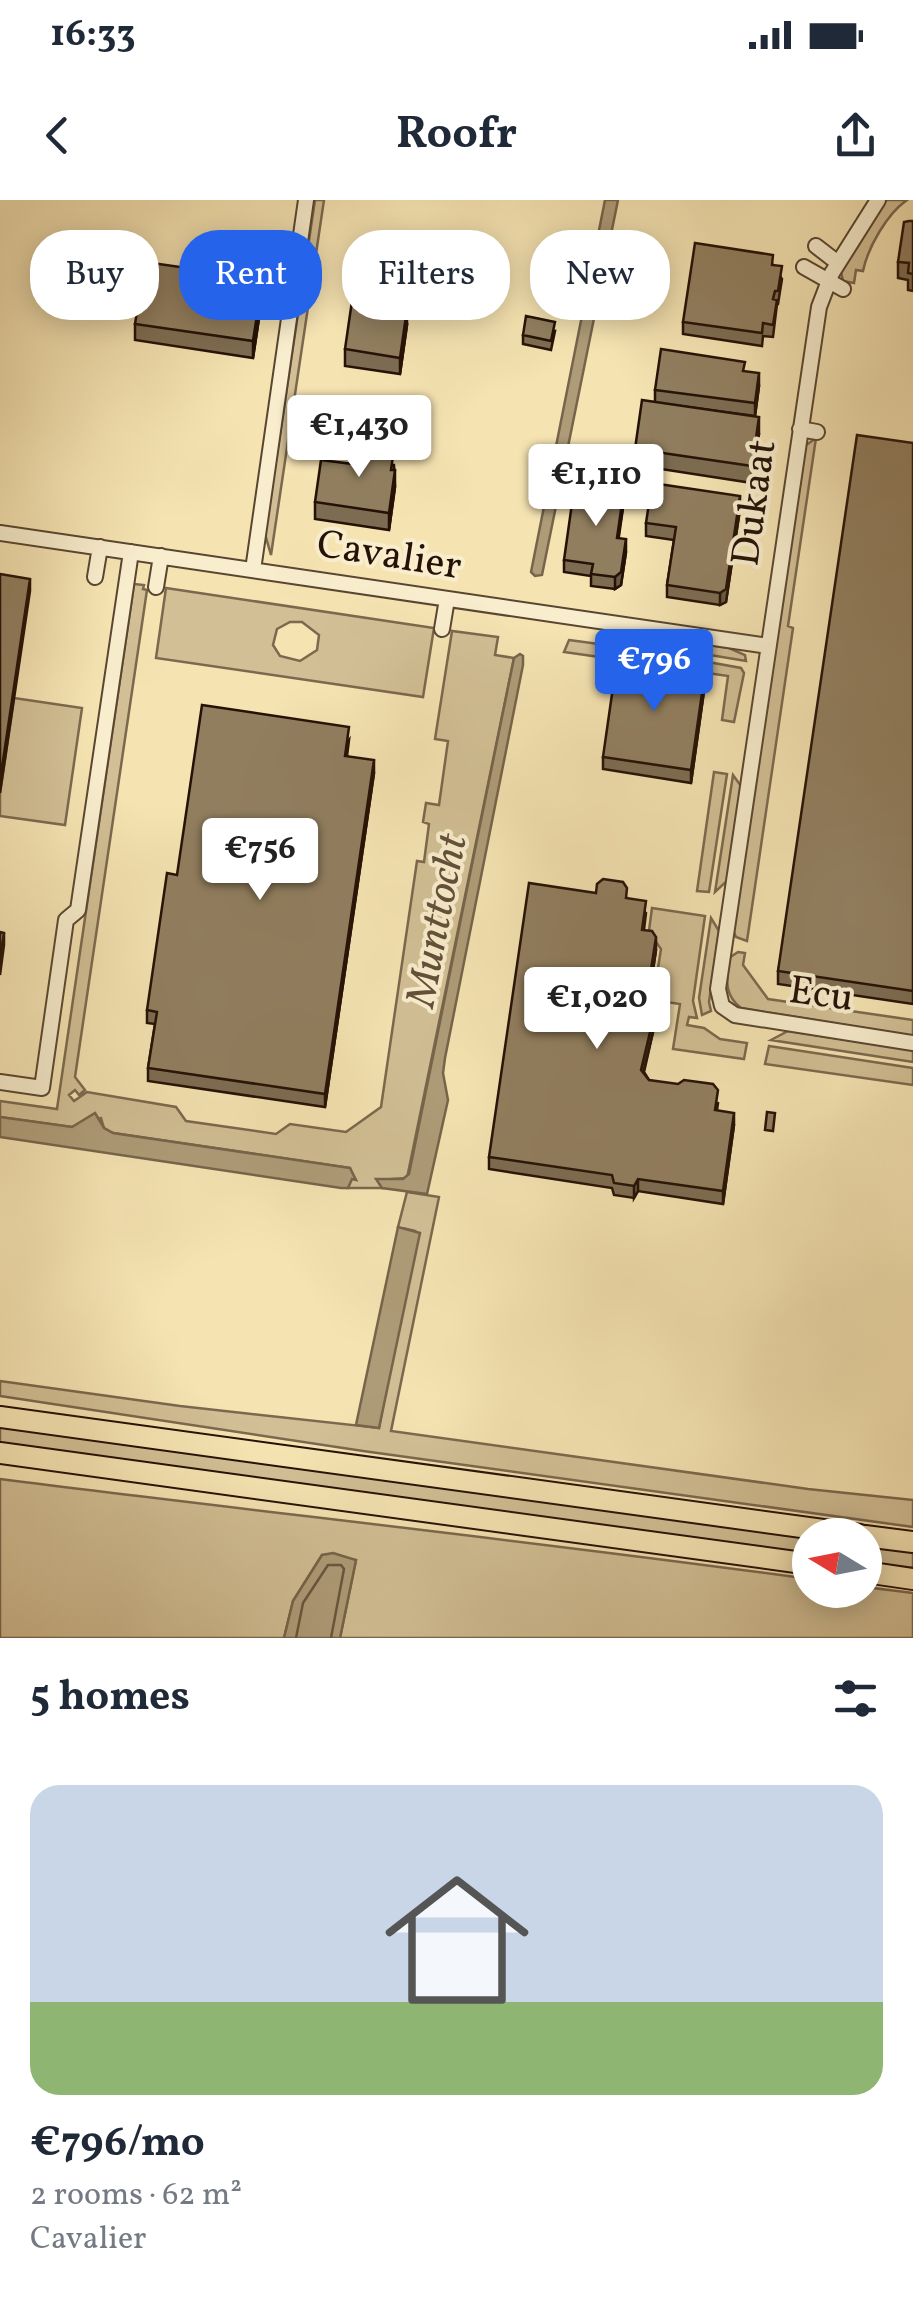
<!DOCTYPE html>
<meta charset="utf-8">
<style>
:root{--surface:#fff;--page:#f2f2f3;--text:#1f2937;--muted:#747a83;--line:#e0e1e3;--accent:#2563eb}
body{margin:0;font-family:Vollkorn,serif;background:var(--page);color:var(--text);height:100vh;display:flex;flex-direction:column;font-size:38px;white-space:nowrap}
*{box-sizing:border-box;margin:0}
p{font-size:32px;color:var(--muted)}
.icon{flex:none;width:55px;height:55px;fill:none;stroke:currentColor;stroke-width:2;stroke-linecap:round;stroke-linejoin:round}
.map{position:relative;height:1438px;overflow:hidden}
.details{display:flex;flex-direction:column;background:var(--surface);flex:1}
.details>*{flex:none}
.top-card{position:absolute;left:30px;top:30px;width:855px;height:90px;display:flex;gap:20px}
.needle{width:65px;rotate:280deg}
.controls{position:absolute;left:792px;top:1318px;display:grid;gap:20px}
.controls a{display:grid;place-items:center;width:90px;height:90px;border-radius:50%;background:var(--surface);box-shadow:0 5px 25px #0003;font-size:50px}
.price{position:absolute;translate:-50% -85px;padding:0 22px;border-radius:10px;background:#fff;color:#222;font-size:32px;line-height:65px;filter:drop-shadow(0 2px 5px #0008)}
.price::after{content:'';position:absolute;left:50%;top:60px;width:30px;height:22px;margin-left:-15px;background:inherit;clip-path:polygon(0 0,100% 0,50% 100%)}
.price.selected{background:var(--accent);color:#fff}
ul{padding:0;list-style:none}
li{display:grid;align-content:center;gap:20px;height:530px;padding:0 30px}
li+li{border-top:2px solid var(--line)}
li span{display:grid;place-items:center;height:310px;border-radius:30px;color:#555}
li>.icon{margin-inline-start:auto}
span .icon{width:180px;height:180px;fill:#fffc;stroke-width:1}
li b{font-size:42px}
h2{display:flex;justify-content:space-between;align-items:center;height:120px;padding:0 30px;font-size:42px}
.chip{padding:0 35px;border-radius:40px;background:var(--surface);box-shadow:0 5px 25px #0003;font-size:35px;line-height:90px}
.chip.selected{background:var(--accent);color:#fff}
.status{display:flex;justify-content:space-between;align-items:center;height:70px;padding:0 50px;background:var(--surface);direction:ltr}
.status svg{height:28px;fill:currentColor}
header{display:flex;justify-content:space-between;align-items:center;height:130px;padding:0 30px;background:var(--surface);font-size:45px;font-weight:700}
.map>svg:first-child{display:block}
</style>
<div class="status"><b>16:33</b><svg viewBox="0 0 49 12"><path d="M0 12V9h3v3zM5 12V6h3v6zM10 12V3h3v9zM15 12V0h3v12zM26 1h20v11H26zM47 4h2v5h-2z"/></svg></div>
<header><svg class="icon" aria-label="back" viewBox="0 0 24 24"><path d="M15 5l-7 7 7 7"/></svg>Roofr<svg class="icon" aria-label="share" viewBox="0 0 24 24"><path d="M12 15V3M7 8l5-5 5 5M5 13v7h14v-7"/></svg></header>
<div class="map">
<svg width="913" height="1438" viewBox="0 0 913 1438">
<rect width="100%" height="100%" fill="#f5e3b2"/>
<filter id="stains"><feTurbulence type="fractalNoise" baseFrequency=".002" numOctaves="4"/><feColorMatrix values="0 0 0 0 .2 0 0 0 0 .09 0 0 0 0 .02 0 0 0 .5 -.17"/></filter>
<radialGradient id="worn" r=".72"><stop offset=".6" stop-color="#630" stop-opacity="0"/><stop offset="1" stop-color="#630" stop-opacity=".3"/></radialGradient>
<path fill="#d2bf95" stroke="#7c684e" stroke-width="2.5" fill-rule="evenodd" d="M 315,0 L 324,0 L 271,355 L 265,334 Z
M 886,0 L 907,0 C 887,14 868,47 863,71 L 856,70 L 854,83 L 843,81 L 841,72 Z
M 816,238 L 788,426 L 793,428 L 747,741 L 736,737 L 733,730 L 805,246 Z
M 134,384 L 144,385 L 143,389 L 147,390 L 75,877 L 85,890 L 79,895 L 75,890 L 69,895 L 74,901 L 87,892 L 176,907 L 186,921 L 276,934 L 290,924 L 346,932 L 381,907 L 417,661 L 424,662 L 429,624 L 423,622 L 426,603 L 439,605 L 448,541 L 435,539 L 452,431 L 498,437 L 495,455 L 514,458 L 407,978 L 380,980 L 382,988 L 348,988 L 352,976 L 350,968 L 113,933 L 104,928 L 101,918 L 72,927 L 0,917 L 0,901 L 57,909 Z
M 166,388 L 434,428 L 423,497 L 156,458 ZM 302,422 L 319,435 L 317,450 L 300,461 L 280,456 L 273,445 L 277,429 L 290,422 Z
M 655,437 L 729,448 L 745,455 L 746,461 L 644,444 Z
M 569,440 L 629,448 L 628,461 L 564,452 Z
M 642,450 L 741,468 L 744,473 L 734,522 L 722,520 L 728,476 L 640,463 Z
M 14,498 L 82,508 L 65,625 L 0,616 L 0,593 Z
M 714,572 L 727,574 L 709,692 L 697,691 Z
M 733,575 L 741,586 L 727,681 L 715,692 Z
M 652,708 L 705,716 L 693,801 L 697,818 L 689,817 L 687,825 L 704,828 L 720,839 L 747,843 L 744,859 L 673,849 L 680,804 L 653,800 L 661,749 L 654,739 L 648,738 Z
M 711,718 L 719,731 L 709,802 L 711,811 L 702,815 L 699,798 Z
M 738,752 L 745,753 L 743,765 L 768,799 L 913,820 L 913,836 L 741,808 C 723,794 727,779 729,758 Z
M 788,831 L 913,850 L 913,862 L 771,840 Z
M 769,846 L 913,868 L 913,885 L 765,864 Z
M 407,992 L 439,997 L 391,1231 L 808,1289 L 913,1300 L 913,1327 L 363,1251 L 0,1196 L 0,1181 L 180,1206 L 379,1228 L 415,1031 L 398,1027 Z
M 0,1226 L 810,1337 L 810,1355 L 0,1244 Z
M 0,1279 C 270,1313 540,1342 810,1379 L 810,1390 L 865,1390 L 865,1387 L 913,1393 L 913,1438 L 340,1438 L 356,1360 L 322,1355 L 293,1401 L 284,1438 L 0,1438 Z
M 865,1345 L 913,1351 L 913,1369 L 865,1362 Z"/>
<path fill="#ae9c78" stroke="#77644a" stroke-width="2.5" d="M 605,0 L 618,0 L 542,375 L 535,376 L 531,372 Z
M 520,454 L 523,456 L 523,465 L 445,858 L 443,873 L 448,900 L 427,994 L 382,988 L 376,979 L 403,979 L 409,974 L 514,458 Z
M 95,913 L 104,928 L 113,933 L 350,968 L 356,980 L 352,979 L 348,988 L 341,988 L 0,937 L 0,917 L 72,927 Z
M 398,1027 L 420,1033 L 379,1228 L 356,1225 Z
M 333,1353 L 356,1360 L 340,1438 L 284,1438 L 293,1401 L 322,1355 Z"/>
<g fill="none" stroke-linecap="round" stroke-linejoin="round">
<path stroke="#6a563f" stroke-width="2.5" d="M 296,1438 L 303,1403 L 328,1365 L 341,1365 L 344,1369 L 331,1438"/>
<defs>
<path id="minor" d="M 878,0 L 832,73 L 819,107 L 718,789 L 722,806 L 735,815 L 913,843
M 816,46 L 838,63
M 804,67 L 843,89
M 800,229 L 817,232
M 0,333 L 768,446
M 253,370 L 306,0
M 95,377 L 100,347
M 156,387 L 161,356
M 442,429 L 447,399
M 634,462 L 639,427
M 0,882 L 42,888 L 66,720 L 78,710 L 131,352"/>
<path id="highway" d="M 0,1217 L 860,1335
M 0,1253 L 810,1364
M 865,1336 L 913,1342
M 865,1372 L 913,1379"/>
</defs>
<use href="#minor" stroke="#594631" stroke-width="18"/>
<use href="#highway" stroke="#251106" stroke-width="24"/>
<use href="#minor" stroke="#f8edcd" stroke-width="14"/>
<use href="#highway" stroke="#f5e3b2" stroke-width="20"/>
</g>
<path fill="#7d6c52" stroke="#251106" stroke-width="2.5" d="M 913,21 L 913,91 L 908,90 L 908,80 L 898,78 L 898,62 Z
M 773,65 L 782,79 L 778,104 L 777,104 L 773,137 L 763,136 L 762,146 L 683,134 L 683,122 Z
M 243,86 L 261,105 L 253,158 L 135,140 L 135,124 Z
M 407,125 L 400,174 L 345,166 L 345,149 Z
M 555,131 L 551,150 L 523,144 L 523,135 Z
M 759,186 L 755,216 L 680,206 L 759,234 L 752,283 L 635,265 L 635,249 L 655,202 L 655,190 Z
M 913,243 L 913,804 L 778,784 L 778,771 Z
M 353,264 L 394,265 L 395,287 L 389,330 L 315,319 L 315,302 Z
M 624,301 L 618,338 L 626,352 L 621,385 L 615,389 L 591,386 L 591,376 L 564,372 L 564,360 Z
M 740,309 L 726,402 L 720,405 L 667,397 L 667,385 L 674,340 L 646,336 L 646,323 Z
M 705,484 L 691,583 L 603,569 L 603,557 Z
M 349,540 L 347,556 L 374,573 L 325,907 L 148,881 L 148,868 L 155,824 L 147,823 L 147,810 Z
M 627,698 L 646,713 L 644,730 L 656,750 L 649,798 L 656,819 L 644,872 L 649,880 L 718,903 L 717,910 L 734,925 L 723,1004 L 638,991 L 634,998 L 614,995 L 612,988 L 489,969 L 489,957 Z"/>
<path fill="#665842" stroke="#251106" stroke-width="2.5" d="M 261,89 L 261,105 L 253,158 L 253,141 Z
M 407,109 L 407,125 L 400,174 L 400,158 Z
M 759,173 L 759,186 L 755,216 L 755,203 Z
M 759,217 L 759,234 L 752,283 L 752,266 Z
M 395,270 L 395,287 L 389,330 L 389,313 Z
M 624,289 L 624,301 L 617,350 L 617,338 Z
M 740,296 L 740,309 L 726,402 L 720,405 L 720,393 Z
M 626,339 L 626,352 L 621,385 L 615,389 L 615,377 Z
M 30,379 L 30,391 L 0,593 L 0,581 Z
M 705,472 L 705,484 L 691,583 L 691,570 Z
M 374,560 L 374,573 L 325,907 L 325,894 Z
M 4,733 L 4,745 L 0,775 L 0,762 Z
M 656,737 L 656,750 L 647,808 L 647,796 Z
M 656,807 L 656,819 L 641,882 L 641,870 Z
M 734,913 L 734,925 L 723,1004 L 723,991 Z
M 638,979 L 638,991 L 634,998 L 634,986 Z"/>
<path fill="#917e5f" stroke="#251106" stroke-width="2.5" d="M 909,21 L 913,21 L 913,74 L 908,73 L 909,63 L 898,62 L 904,22 Z
M 695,43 L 773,55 L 772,65 L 782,66 L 778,91 L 775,91 L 773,99 L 777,100 L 773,125 L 763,123 L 762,133 L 683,122 Z
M 145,62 L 243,76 L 242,86 L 261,89 L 253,141 L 135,124 Z
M 352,101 L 407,109 L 400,158 L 345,149 Z
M 526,116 L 555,122 L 551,141 L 523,135 Z
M 661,149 L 745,162 L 743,171 L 759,173 L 755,203 L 655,190 Z
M 642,200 L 759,217 L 752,266 L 635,249 Z
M 857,235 L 913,243 L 913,791 L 778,771 Z
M 356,243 L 394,249 L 391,270 L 395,270 L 389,313 L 315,302 L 321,260 L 353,264 Z
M 575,282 L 624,289 L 617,338 L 626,339 L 621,372 L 615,377 L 591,374 L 593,364 L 564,360 Z
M 652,283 L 740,296 L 726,389 L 720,393 L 667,385 L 676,327 L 646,323 Z
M 0,374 L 30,379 L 0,581 Z
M 617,459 L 705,472 L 691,570 L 603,557 Z
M 202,505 L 349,527 L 345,556 L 374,560 L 325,894 L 148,868 L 157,812 L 147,810 L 167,673 L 177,675 Z
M 603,679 L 623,682 L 627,688 L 626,698 L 646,701 L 642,730 L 652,731 L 656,737 L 647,796 L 656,807 L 641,870 L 649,880 L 678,884 L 684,880 L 713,884 L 718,890 L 715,910 L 734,913 L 723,991 L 638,979 L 634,986 L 614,983 L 612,975 L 489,957 L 529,683 L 596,693 L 597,684 Z
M 0,732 L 4,733 L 0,762 Z
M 767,912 L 775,913 L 773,931 L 765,930 Z"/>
<g text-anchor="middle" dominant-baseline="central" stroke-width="8" stroke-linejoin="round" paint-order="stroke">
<g font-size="40" fill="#251106" stroke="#f8edcd">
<text transform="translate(756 303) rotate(-82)">Dukaat</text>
<text transform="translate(389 357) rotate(9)">Cavalier</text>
<text transform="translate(821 796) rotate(8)">Ecu</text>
</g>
<g font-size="42" font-style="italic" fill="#635039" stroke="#f8edcd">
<text transform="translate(439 721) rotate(-79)">Munttocht</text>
</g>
</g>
<rect width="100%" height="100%" filter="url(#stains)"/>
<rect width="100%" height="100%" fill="url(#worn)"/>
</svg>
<div class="controls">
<a><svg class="needle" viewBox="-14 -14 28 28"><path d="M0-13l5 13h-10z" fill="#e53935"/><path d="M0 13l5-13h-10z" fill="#747a83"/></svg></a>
</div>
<b class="price" style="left:359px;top:280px">€1,430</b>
<b class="price" style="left:596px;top:329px">€1,110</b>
<b class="price selected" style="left:654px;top:514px">€796</b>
<b class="price" style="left:260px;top:703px">€756</b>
<b class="price" style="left:597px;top:852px">€1,020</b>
<div class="top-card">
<a class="chip">Buy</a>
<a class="chip selected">Rent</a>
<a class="chip">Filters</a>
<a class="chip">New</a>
</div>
</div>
<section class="details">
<h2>5 homes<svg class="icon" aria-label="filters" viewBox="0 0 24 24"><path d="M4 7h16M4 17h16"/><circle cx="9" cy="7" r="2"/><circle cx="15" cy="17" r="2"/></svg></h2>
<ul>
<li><span style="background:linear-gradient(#c9d6e8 70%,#8fb573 0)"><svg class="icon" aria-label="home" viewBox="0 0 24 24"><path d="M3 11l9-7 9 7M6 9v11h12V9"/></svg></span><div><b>€796/mo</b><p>2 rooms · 62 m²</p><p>Cavalier</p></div></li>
</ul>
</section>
